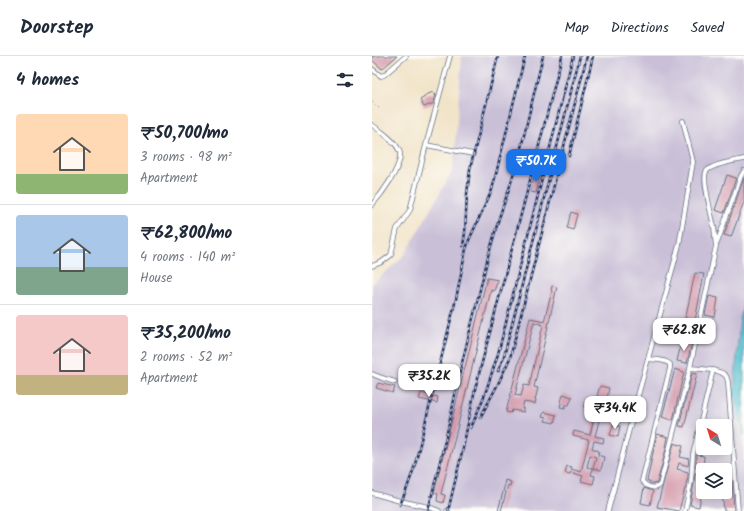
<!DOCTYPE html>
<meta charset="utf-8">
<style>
:root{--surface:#fff;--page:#f6f6f7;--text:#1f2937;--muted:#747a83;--line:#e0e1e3;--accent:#1a73e8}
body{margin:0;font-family:Kalam,sans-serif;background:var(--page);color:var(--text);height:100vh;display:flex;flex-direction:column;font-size:15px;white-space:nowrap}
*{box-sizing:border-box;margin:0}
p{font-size:13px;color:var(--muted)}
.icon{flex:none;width:22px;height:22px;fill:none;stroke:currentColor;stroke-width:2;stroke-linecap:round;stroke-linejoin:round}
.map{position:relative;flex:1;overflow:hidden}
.details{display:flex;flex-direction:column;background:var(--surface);width:372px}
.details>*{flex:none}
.needle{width:26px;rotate:322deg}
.buttons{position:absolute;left:324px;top:363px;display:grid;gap:8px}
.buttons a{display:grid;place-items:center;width:36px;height:36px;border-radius:4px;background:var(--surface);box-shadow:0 2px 10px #0003;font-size:20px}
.price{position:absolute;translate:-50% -34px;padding:0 9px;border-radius:8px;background:#fff;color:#222;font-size:13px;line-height:26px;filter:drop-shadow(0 1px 2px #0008)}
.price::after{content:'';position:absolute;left:50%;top:24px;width:12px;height:9px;margin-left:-6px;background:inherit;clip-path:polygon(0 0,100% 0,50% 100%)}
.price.current{background:var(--accent);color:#fff}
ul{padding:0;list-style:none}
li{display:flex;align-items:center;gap:12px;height:100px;padding:0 16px}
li+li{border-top:1px solid var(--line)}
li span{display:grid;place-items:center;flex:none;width:112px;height:80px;border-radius:4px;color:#555}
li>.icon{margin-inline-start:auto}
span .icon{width:48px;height:48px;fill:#fffc;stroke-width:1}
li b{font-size:17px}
h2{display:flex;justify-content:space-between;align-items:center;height:48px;padding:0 16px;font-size:17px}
header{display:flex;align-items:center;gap:24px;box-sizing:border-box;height:56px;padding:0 20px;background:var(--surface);border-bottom:1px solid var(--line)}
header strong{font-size:19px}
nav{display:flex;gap:22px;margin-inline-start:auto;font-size:14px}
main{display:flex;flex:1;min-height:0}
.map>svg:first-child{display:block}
</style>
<header>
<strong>Doorstep</strong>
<nav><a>Map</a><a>Directions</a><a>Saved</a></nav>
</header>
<main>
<section class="details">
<h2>4 homes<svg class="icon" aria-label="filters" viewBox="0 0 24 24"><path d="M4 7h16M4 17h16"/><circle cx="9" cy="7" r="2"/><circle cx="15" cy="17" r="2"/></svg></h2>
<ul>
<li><span style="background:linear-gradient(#ffd9b3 75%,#8fb573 0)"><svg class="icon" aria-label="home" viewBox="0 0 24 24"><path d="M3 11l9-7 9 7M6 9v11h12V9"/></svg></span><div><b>₹50,700/mo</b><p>3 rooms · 98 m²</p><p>Apartment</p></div></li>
<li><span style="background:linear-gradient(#a9c7e8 65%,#7fa58c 0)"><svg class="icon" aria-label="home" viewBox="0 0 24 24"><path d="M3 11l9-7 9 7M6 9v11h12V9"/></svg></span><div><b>₹62,800/mo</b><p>4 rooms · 140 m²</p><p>House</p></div></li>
<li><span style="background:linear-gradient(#f6c9c9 75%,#c2b280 0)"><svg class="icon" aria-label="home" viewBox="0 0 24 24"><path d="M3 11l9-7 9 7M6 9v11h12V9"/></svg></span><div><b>₹35,200/mo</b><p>2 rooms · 52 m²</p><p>Apartment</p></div></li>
</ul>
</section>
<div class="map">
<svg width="372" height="455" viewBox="0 0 372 455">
<rect width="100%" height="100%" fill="#fdfcf7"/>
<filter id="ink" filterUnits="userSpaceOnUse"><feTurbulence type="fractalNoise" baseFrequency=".025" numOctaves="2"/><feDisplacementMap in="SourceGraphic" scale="8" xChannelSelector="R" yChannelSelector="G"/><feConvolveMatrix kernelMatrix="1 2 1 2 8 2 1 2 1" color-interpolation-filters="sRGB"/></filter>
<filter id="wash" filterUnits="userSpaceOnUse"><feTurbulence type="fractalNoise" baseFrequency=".012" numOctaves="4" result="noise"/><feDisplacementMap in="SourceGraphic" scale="16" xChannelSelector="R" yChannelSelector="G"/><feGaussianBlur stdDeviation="0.9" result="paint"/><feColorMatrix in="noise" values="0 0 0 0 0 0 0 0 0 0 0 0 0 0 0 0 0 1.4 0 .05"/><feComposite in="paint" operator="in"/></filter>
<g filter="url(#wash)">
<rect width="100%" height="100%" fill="#f1e3c7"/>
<path fill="#c9bfd7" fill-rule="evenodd" d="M 90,0 L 372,0 L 372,455 L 0,455 L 0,228 L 32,200 L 81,114 ZM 331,370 L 353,370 L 353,392 L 331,392 ZM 331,414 L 353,414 L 353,436 L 331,436 Z"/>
<path fill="#54c0cd" stroke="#387896" d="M 372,248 L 372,380 L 362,338 L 368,262 Z"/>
<g id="blocks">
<path fill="#d49aac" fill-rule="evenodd" d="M 0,0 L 25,0 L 10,13 L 0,4 Z
M 61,36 L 62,39 L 64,38 L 62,47 L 52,51 L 48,44 L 53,41 L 52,40 Z
M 165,117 L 167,117 L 168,119 L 164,137 L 159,136 L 162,121 Z
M 355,119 L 364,122 L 352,157 L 343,154 Z
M 372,122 L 372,146 L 359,181 L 352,179 Z
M 199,156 L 205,158 L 201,174 L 195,172 Z
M 323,217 L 332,218 L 320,280 L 310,278 Z
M 115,222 L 126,224 L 122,235 L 119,234 L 69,438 L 73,439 L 71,447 L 65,445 L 66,438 L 62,437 Z
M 180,230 L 185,231 L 162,331 L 166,332 L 163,344 L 164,344 L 163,348 L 152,346 L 150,353 L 152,353 L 152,356 L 140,354 L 139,357 L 134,356 L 158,262 L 172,265 L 180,235 L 179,234 ZM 162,266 L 171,269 L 157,330 L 152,329 L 149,340 L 143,339 Z
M 337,240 L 346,242 L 343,261 L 333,259 Z
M 310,284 L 320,286 L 315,307 L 305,305 Z
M 303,313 L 312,316 L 301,364 L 290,361 Z
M 320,317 L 325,318 L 312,371 L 307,370 Z
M 6,327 L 23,331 L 21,337 L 4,332 Z
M 228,330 L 237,332 L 235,343 L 233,342 L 223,380 L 232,382 L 231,387 L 222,385 L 220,392 L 227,395 L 226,399 L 232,401 L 229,414 L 221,412 L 224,401 L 218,399 L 215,411 L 221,413 L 219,419 L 223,420 L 221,428 L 209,425 L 211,420 L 199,416 L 198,418 L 193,417 L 195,410 L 200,411 L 199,413 L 209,416 L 217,384 L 201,380 L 202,375 L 218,379 L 224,354 L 212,351 L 213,346 L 225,349 L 228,341 L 225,340 Z
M 49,337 L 66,341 L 65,347 L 47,343 Z
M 191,338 L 200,341 L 197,349 L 194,349 L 193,352 L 188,351 Z
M 172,356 L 184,359 L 182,367 L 173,365 L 174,362 L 170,361 Z
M 242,366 L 246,367 L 245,370 L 248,370 L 246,381 L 238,379 Z
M 285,378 L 296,381 L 293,397 L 285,427 L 281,428 L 275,425 Z
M 302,387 L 311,390 L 308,401 L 317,403 L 316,410 L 307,407 L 305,413 L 316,416 L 316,421 L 307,455 L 285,451 Z
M 324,399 L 332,400 L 331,414 L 324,412 Z
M 323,417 L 330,419 L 329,433 L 330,434 L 327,451 L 318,449 L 322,427 Z
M 133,424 L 139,426 L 138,430 L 136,429 L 129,455 L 126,455 L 133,428 L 132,428 Z
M 353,425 L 360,425 L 362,455 L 352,455 L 350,436 L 353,436 Z
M 272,432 L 281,435 L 278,449 L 269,447 Z"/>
</g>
</g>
<g filter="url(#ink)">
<use href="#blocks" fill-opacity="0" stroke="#666e83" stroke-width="1"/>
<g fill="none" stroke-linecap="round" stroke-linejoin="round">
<defs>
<path id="minor" d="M 0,13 L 9,20 L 12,19 L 34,0
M 0,69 C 8,74 26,87 28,97 C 30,111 9,139 0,149
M 54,89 L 78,0
M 345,187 L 369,120 L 372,115
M 0,210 L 10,206 L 19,199 L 25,173 L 38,154 L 54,89 L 101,98
M 276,303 C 284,304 292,303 298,308 L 298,312 L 270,425 C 274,431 283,434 288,429 L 318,312 C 326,313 349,313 354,320 C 355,321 356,326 356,327 L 366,455
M 318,312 L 344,190 C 343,184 343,177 342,171 C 340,161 330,123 334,116 C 339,108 363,105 372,103
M 0,318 L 10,322 L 23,326
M 0,437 L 28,445 L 57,451 L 67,455
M 75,455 L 76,455
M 236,455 L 261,358 L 307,189 L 321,106 L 311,65
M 313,455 L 319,426 L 321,398 L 341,314"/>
</defs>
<use href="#minor" stroke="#666e83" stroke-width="5.5"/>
<path stroke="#666e83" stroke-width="1" stroke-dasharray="1 3" stroke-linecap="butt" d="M 0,46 L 7,52"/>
<use href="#minor" stroke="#fff" stroke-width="4"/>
<defs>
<path id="rail" d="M 197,100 L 221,0
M 91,190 L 93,177 L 95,138 L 98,113 L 126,0
M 126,315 L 132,300 L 208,0
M 108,362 L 126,328 L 138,302 L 215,0
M 99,372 L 113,338 L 126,298 L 201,0
M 28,449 L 35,432 L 42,412 L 84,243 L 94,193 L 97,184 L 120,134 L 153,0
M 56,455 L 77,368 L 89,311 L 116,201 L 127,162 L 137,133 L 148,96 L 171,0
M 76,455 L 91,392 L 103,333 L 156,132 L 190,0"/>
</defs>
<use href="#rail" stroke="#1b2f5e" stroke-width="2.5"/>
<use href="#rail" stroke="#fdfcf7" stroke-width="1" stroke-dasharray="3" stroke-linecap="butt"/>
</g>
</g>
</svg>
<div class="buttons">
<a><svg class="needle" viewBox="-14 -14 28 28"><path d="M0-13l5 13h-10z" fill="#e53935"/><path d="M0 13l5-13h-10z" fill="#747a83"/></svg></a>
<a><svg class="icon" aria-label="layers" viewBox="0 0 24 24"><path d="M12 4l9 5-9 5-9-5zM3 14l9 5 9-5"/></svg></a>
</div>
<b class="price current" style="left:164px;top:127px">₹50.7K</b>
<b class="price" style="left:312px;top:296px">₹62.8K</b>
<b class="price" style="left:57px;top:342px">₹35.2K</b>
<b class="price" style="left:243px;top:374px">₹34.4K</b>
</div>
</main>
